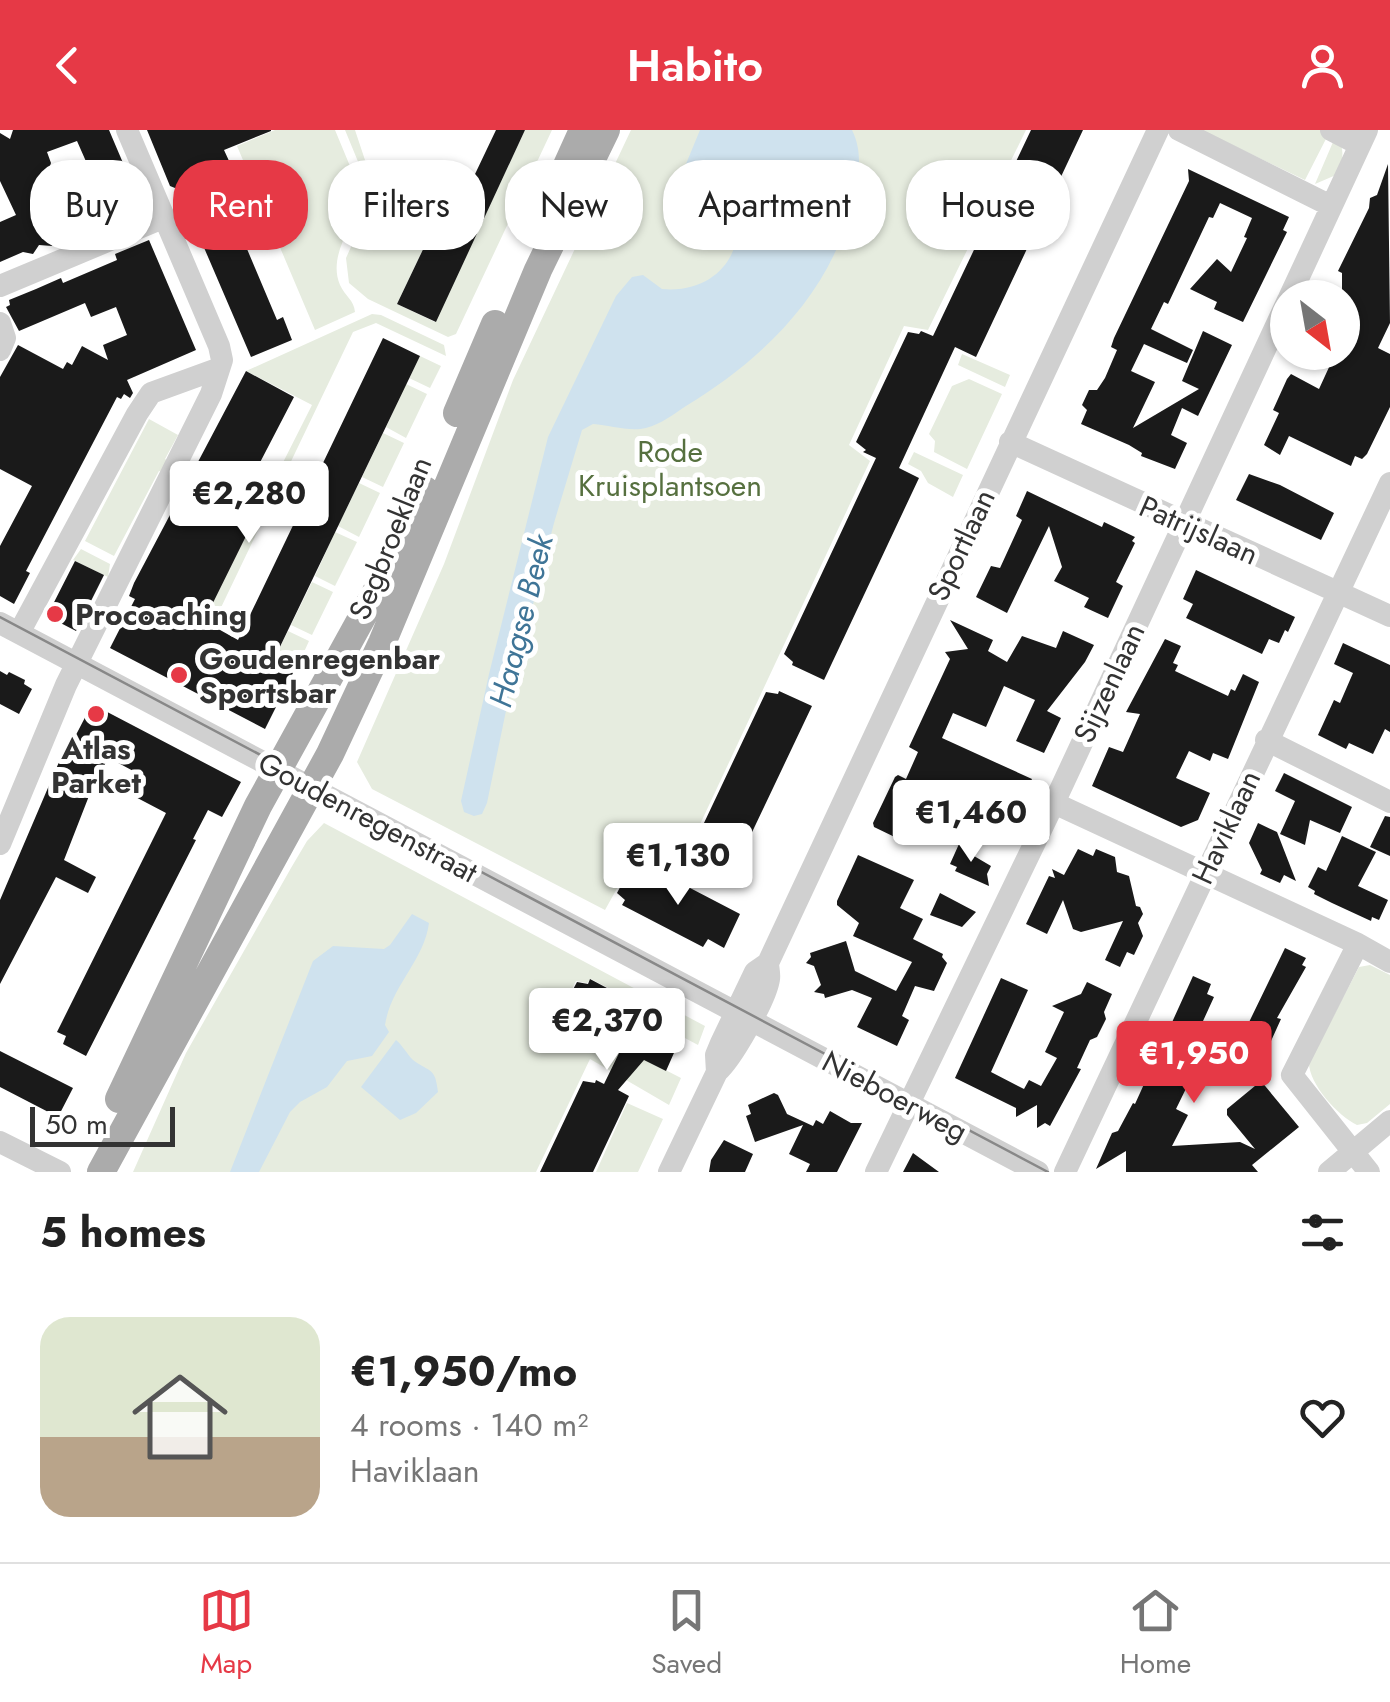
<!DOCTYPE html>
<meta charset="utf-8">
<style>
:root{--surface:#fff;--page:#f6f6f6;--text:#222;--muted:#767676;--line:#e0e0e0;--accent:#e63946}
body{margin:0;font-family:Jost,sans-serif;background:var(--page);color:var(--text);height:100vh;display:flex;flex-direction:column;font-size:38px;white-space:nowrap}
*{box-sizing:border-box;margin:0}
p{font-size:32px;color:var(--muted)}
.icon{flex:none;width:55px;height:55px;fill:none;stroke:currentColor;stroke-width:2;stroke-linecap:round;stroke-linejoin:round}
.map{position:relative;height:1042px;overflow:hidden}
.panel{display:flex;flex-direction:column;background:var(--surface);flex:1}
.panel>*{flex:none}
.top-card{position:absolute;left:30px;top:30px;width:1330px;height:90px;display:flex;gap:20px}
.needle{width:65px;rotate:149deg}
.fabs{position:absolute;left:1270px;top:150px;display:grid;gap:20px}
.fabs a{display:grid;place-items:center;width:90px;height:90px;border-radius:50%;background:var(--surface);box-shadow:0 2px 8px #0004;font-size:50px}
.scale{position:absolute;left:30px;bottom:25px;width:145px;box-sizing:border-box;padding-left:10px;border:5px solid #333;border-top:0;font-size:28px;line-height:35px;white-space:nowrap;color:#333;-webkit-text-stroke:8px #fff;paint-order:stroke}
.price{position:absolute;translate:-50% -85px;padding:0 22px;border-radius:10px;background:#fff;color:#222;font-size:32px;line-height:65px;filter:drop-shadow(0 2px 5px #0008)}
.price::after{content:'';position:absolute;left:50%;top:60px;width:30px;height:22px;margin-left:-15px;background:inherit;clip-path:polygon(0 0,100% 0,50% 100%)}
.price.on{background:var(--accent);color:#fff}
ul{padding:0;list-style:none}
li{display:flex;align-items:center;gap:30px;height:250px;padding:0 40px}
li+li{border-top:2px solid var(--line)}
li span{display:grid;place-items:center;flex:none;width:280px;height:200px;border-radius:30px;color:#555}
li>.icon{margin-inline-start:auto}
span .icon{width:120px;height:120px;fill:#fffc;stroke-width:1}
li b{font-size:42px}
h2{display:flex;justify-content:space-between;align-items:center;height:120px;padding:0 40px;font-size:42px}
.chip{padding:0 35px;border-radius:40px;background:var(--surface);box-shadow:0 2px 8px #0004;font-size:35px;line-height:90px}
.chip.on{background:var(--accent);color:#fff}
header{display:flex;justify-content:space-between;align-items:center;height:130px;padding:0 40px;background:var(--accent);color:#fff;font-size:45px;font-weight:600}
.dock{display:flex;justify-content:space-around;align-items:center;height:140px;border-top:2px solid var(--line);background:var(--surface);font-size:28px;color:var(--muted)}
.dock a{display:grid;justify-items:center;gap:5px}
.dock .on{color:var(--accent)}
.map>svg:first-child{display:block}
</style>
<header><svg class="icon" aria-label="back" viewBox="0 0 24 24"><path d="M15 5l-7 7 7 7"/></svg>Habito<svg class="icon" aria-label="person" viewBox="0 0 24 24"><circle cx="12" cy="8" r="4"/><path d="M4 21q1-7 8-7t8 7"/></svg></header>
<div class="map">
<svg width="1390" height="1042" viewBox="0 0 1390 1042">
<rect width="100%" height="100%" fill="#fff"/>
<path fill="#e6ecdf" d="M 275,0 L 335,0 L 362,65 L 362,72 C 351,97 328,127 340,155 C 345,166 354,170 355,182 L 315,200 L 237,16 Z
M 345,0 L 355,0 L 370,45 L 379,42 L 386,59 L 428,109 L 397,174 L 435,192 L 525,0 L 552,0 L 456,204 L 448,207 L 368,169 L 349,153 L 346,128 L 373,68 Z
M 631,0 L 1026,0 L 928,200 L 904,196 L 849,315 L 870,331 L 688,720 L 673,747 L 634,728 L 605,780 L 372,659 L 357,632 L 444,434 L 513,250 Z
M 1201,0 L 1322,0 L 1329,3 L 1305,50 Z
M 1336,5 C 1346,20 1343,30 1336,45 L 1315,54 Z
M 372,184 L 381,185 L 444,215 L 446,226 L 376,193 L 353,202 L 215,490 L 241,503 L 204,489 L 312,275 L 246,241 Z
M 962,224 L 1010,245 L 1005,257 L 958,235 Z
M 420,226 L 441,236 L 430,258 L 409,248 Z
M 969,249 L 1002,264 L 967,339 L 934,322 L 935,311 L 929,304 L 952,256 Z
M 406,254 L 427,264 L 406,308 L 386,297 Z
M 149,289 L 178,305 L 165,329 L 172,334 L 167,344 L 159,341 L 114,426 L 85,411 Z
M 383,303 L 404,313 L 383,357 L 362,347 Z
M 914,322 L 963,345 L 953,367 L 928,353 L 921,341 L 908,334 Z
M 359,353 L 380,363 L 359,407 L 338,396 Z
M 335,402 L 357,412 L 335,456 L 315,446 Z
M 81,419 L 110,434 L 108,447 L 73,430 Z
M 312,452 L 333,462 L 312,505 L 291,495 Z
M 288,501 L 309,511 L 299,533 L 277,523 Z
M 324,693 L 705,896 L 698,915 L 668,899 L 672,891 L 591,849 L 587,853 L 576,851 L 567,869 L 575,876 L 568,890 L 681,948 L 669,975 L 590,929 L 536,1042 L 133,1042 L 186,923 L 291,738 L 307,711 Z
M 1370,835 L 1390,845 L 1390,974 L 1367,993 L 1357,995 C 1338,986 1309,954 1309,933 L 1359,837 Z
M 627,973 L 663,989 L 638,1042 L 596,1042 Z"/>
<path fill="#cfe2ee" d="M 700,0 L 852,0 C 863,22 859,45 854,67 C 833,161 766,227 686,276 C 674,284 661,294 646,298 C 629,302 610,295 593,294 L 582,300 L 554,393 L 508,571 L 487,673 L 482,684 L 474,686 L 464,682 L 461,671 L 489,544 L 548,307 L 616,166 L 632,147 L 643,145 L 662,159 C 749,167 768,52 674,63 Z
M 412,784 L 429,793 C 424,831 391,856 385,895 L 389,902 L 372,926 L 347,931 L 327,957 L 300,972 L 290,982 L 259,1042 L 230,1042 L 313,831 L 333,816 L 384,819 L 390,815 Z
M 396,910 C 403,916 407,924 413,930 C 430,943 435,936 438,962 L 416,983 L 400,990 L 361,957 Z"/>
<path fill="#1a1a1a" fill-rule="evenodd" d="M 13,0 L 109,0 L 143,80 L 103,97 L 98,94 L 83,103 L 73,101 L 57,108 L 52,116 L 39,115 L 33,124 L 23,122 L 0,132 L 0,92 L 16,85 L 0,51 L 0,3 L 10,9 ZM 77,11 L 88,36 L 83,50 L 57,66 L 48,42 L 51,33 L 47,22 Z
M 147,0 L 271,0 L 271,1 L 224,20 L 235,44 L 182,65 L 180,60 L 170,56 Z
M 496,0 L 525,0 L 436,192 L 397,174 L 428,109 L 374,84 L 396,37 L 450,62 L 452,56 L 466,63 Z
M 1031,0 L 1083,0 L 976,227 L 955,217 L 899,338 L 919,348 L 824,550 L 792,535 L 793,532 L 784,524 L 876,328 L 863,322 L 866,320 L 856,312 L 908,202 L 919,204 L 921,201 L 933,206 Z
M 1388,34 L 1390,193 L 1378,218 L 1390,224 L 1390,277 L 1367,324 L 1362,329 L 1355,326 L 1351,336 L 1289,306 L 1280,325 L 1264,315 L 1279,283 L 1273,280 L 1287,249 L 1291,244 L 1319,259 L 1336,222 L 1342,222 L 1342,143 L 1338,141 L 1369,78 L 1370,68 L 1377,65 Z
M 1188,39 L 1289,87 L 1283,100 L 1287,102 L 1243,192 L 1214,179 L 1217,172 L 1190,159 L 1217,129 L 1231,142 L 1247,108 L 1244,107 L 1252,88 L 1220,73 L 1213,88 L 1209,87 L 1168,174 L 1164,172 L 1151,199 L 1193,220 L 1187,233 L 1144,214 L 1131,241 L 1155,252 L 1133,298 L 1199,259 L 1182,251 L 1203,201 L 1232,215 L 1198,286 L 1182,278 L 1171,305 L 1187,313 L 1175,339 L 1141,326 L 1142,323 L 1129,315 L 1081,294 L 1087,280 L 1082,275 L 1089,260 L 1097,260 L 1105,248 L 1117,220 L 1111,217 L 1114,208 L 1189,51 Z
M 234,75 L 244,98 L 239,100 L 277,190 L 283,187 L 292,210 L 251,227 L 193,92 Z
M 149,110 L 196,220 L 127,250 L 133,263 L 130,268 L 124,264 L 121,269 L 117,267 L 26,441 L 30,443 L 14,474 L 0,466 L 0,416 L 32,356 L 0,339 L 0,247 L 18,215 L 63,239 L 67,232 L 72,235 L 82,216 L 108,230 L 103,215 L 127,205 L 116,177 L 91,187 L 85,173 L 19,201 L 6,177 L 10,175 L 9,170 L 36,159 L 61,148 L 63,153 L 117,130 L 115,124 Z
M 383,208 L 420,226 L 277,523 L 276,527 L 296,537 L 265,599 L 110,518 L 135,469 L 129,466 L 134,453 L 246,241 L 294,267 L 229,392 L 248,402 L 204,491 L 238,510 Z
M 1249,344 L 1280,355 L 1334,383 L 1321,410 L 1236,370 Z
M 1027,361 L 1102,397 L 1104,392 L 1135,407 L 1132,411 L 1135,413 L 1116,452 L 1123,456 L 1108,488 L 1084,477 L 1089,468 L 1054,451 L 1062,437 L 1049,396 L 1007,483 L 976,467 L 991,436 L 1000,438 L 1022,390 L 1016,386 Z
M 75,431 L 104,445 L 76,501 L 47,486 Z
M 1196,440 L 1295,487 L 1288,502 L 1285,500 L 1279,513 L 1269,509 L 1262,524 L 1186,488 L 1193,474 L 1183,469 Z
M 950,490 L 993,510 L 988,521 L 1007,532 L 1022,506 L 1056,518 L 1063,501 L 1094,515 L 1085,532 L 1047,581 L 1061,588 L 1044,623 L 1016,611 L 1035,570 L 1004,556 L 986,597 L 953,583 L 942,608 L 1032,649 L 1023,667 L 1030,670 L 1019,676 L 1015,685 L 996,679 L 994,684 L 972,675 L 956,707 L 915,687 L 903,711 L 874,697 L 873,693 L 895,647 L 898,645 L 906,649 L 918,622 L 909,617 L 950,529 L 945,522 L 968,519 Z
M 1165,509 L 1181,516 L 1173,533 L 1178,535 L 1175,541 L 1228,566 L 1231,559 L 1235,561 L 1243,544 L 1259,552 L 1228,629 L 1213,623 L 1210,631 L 1189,621 L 1176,648 L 1210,663 L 1198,690 L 1181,697 L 1092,656 L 1109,617 L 1123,622 L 1140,584 L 1126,582 Z
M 1343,513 L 1390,535 L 1390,602 L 1385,599 L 1373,624 L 1349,613 L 1346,619 L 1318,605 L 1334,570 L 1340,573 L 1353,543 L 1334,534 Z
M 0,541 L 7,545 L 9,542 L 25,550 L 24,554 L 32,559 L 19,584 L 0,574 Z
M 779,561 L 812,576 L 735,738 L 703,723 L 704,720 L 695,712 L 766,562 L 778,564 Z
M 92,574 L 241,652 L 222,687 L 208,680 L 193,709 L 196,710 L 86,926 L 63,914 L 66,906 L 57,902 L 166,683 L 126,662 L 137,643 L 109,628 L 96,648 L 64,730 L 96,747 L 88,763 L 56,747 L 0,854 L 0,770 L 62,625 L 65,626 Z
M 1284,643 L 1352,677 L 1340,703 L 1310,690 L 1305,715 L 1280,704 L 1295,671 L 1275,661 Z
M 1385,686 L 1390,687 L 1390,726 L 1370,717 Z
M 1258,693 L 1277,702 L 1296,751 L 1284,745 L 1280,753 L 1260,744 L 1262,740 L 1249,713 Z
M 1342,706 L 1376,722 L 1358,756 L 1388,770 L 1379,790 L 1372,787 L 1371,791 L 1332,773 L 1314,764 L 1315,761 L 1308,757 L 1318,737 L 1326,741 Z
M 959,714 L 976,722 L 974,726 L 991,736 L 987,744 L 989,756 L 955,741 L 957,737 L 950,734 Z
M 1078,719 L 1093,726 L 1096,719 L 1115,727 L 1117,742 L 1129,746 L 1136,776 L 1140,777 L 1143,784 L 1138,793 L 1143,806 L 1134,825 L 1127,822 L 1120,837 L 1105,830 L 1123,791 L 1081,802 L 1073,799 L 1063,770 L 1047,804 L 1026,794 L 1049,746 L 1055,748 L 1052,739 L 1064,745 Z
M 858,725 L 914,750 L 900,778 L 923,789 L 913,809 L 943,824 L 942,827 L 947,833 L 934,861 L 915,856 L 902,886 L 909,890 L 897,916 L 857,897 L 872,868 L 852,860 L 825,868 L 824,864 L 814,862 L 821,855 L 814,836 L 806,833 L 811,827 L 810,823 L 846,811 L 855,841 L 896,861 L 912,832 L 853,806 L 859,793 L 837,775 L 837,771 Z
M 644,734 L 740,784 L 724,818 L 708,809 L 703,817 L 622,775 L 625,770 L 617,763 L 626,746 L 637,748 Z
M 940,763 L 976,782 L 962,797 L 930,785 Z
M 1285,818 L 1306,828 L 1302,835 L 1306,837 L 1277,888 L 1281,889 L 1271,911 L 1267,909 L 1258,929 L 1236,919 Z
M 1193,846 L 1211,854 L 1207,864 L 1214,867 L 1198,902 L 1233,919 L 1230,935 L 1196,928 L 1199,932 L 1176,979 L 1188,985 L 1172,1016 L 1240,1012 L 1255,1019 L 1227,985 L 1227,979 L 1261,951 L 1299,997 L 1252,1035 L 1258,1042 L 1126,1042 L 1126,1021 L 1096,1039 L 1112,1003 L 1118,1001 L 1133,973 L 1135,974 Z
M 1001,848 L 1028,860 L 991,942 L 1024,959 L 1029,950 L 1041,956 L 1057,928 L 1045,922 L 1064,882 L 1052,876 L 1081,864 L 1087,852 L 1112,864 L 1104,882 L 1106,889 L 1097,907 L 1090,910 L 1077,938 L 1081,939 L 1050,996 L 1045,993 L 1037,998 L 1037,975 L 1016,987 L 1016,978 L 955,948 Z
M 590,849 L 671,892 L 667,900 L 681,907 L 666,941 L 644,930 L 618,960 L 629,966 L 593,1042 L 540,1042 L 583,951 L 595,953 L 596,950 L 604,954 L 622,917 L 569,889 L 576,876 L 568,869 L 577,852 L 588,854 Z
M 0,921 L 73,958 L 58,987 L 0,957 Z
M 774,963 L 778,965 L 787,984 L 813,996 L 816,990 L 823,994 L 830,981 L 851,993 L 862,993 L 837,1042 L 806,1042 L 810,1034 L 789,1024 L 803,995 L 755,1012 L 746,986 L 751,984 L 748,975 Z
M 724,1010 L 753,1024 L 745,1042 L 709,1042 L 711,1030 Z
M 913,1023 L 939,1042 L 903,1042 Z"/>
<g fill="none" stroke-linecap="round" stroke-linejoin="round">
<path stroke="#d0d0d0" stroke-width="22" d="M 1179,0 L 1331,76
M 1331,0 L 1360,15
M 0,156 L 165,87
M 1289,168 L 1367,0
M 0,193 L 5,208 L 0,220
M 1010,312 L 1390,486
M 0,493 L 1038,1042
M 19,503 L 137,284 L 151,263 L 217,239
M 1266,610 L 1390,672
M 1054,673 L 1358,814
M 0,714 L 66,555 L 211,264 L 222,230 L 219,216 L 127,0
M 717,942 L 716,925 L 721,913 L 755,842 L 768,833 L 1158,0
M 0,1012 L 60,1042
M 669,1042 L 717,942 C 732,929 766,869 769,849 C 770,844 768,838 768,833
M 876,1042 L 1054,673 L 1288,170
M 1065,1042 L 1390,353
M 1329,1042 L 1390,991
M 1369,1042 L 1292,945 L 1358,814 L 1390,832"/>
<path stroke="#ababab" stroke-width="28" d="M 546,82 L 583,0
M 457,283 L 495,194
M 119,969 L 258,676 L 376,462 L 425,360
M 101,1042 L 330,624 L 382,513 L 538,140 L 606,0"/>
<path stroke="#888" stroke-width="2.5" d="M 0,487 L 1048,1042"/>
</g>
<g fill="#e63946" stroke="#fff" stroke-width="4">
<circle cx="55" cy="484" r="10"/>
<circle cx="179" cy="545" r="10"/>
<circle cx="96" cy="584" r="10"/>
</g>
<g text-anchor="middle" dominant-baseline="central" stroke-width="10" stroke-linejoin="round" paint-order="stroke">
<g font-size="30" fill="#56703f" stroke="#fff">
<text x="670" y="321">Rode<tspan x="670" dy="34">Kruisplantsoen</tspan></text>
</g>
<g font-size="30" fill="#333" stroke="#fff">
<text transform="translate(1199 400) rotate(24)">Patrijslaan</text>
<text transform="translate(390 408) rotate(-68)">Segbroeklaan</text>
<text transform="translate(961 415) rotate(-65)">Sportlaan</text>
<text transform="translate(1109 553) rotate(-65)">Sijzenlaan</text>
<text transform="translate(368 687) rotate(28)">Goudenregenstraat</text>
<text transform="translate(1226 697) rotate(-65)">Haviklaan</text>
<text transform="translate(895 966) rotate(28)">Nieboerweg</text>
</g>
<g font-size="30" font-weight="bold" fill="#333" stroke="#fff" text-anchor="start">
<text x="75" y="484">Procoaching</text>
<text x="199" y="528">Goudenregenbar<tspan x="199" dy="34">Sportsbar</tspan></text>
<text x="96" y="618" text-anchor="middle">Atlas<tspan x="96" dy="34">Parket</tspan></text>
</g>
<g font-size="32" font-style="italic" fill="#3f7597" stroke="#fff">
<text transform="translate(521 491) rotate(-76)">Haagse Beek</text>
</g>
</g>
</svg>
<div class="fabs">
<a><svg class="needle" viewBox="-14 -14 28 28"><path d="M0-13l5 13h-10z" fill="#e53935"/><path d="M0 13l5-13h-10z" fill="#767676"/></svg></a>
</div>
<div class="scale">50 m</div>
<b class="price" style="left:249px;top:416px">€2,280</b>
<b class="price" style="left:971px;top:735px">€1,460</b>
<b class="price" style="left:678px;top:778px">€1,130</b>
<b class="price" style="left:607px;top:943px">€2,370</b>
<b class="price on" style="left:1194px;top:976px">€1,950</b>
<div class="top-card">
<a class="chip">Buy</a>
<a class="chip on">Rent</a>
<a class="chip">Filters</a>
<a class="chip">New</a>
<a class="chip">Apartment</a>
<a class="chip">House</a>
</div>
</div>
<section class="panel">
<h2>5 homes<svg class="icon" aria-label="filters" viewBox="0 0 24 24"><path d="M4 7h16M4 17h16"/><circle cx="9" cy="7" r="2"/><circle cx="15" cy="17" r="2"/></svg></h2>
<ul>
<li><span style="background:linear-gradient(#dfe7d0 60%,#b9a48a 0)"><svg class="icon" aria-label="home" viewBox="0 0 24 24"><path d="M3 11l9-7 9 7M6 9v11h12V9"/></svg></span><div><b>€1,950/mo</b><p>4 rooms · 140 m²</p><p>Haviklaan</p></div><svg class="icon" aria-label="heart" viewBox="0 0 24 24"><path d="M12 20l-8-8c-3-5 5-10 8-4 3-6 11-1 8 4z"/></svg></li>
</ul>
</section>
<nav class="dock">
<a class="on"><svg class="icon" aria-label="map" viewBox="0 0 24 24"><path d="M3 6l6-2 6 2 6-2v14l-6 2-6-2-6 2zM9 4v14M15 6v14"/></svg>Map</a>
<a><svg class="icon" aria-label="saved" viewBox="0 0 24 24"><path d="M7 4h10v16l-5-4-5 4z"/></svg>Saved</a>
<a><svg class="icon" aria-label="home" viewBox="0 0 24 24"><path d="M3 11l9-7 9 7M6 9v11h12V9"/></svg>Home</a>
</nav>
